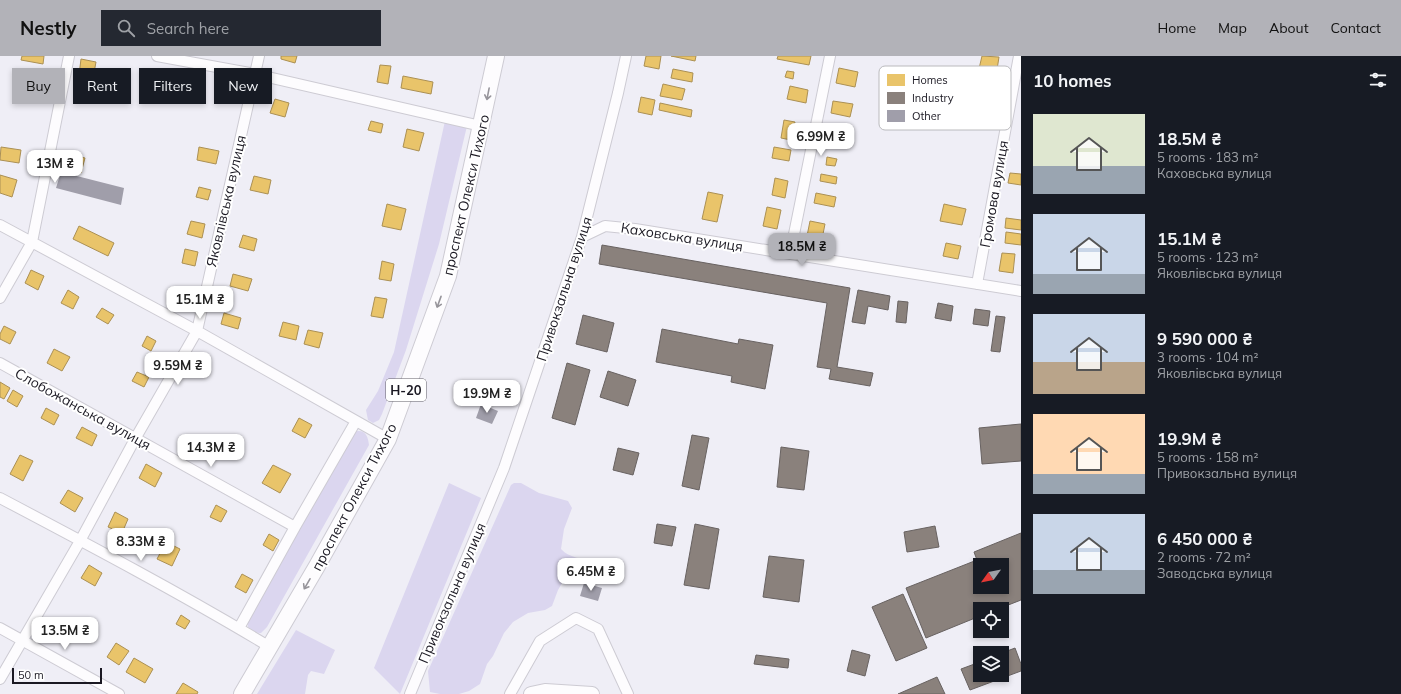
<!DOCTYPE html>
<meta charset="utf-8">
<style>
:root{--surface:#171b24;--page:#242831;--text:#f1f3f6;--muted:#9ea1a6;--accent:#b2b2b8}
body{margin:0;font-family:Mulish,sans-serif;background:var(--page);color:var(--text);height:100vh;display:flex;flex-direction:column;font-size:15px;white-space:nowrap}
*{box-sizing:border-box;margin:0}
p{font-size:13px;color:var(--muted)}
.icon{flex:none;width:22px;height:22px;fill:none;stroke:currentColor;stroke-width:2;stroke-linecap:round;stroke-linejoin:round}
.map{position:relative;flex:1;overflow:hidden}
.panel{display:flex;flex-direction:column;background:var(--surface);width:380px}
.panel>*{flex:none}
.banner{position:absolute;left:12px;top:12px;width:380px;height:36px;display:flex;gap:8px}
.needle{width:26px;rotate:237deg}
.controls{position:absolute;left:973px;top:502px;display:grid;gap:8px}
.controls a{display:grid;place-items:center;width:36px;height:36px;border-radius:0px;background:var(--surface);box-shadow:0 2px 6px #0003;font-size:20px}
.scale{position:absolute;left:12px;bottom:10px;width:90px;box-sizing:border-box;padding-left:4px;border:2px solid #1a1822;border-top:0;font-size:11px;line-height:14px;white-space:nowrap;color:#1a1822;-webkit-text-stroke:3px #fff;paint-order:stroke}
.price{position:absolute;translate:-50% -34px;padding:0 9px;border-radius:8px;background:#fff;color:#222;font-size:13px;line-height:26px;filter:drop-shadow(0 1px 2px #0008)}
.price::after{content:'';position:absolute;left:50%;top:24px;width:12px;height:9px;margin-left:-6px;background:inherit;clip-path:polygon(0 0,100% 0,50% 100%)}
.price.active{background:var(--accent);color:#111}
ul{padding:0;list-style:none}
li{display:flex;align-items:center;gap:12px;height:100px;padding:0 12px}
li span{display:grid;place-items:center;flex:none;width:112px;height:80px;border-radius:0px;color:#555}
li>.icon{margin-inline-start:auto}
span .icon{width:48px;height:48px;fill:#fffc;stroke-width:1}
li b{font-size:17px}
h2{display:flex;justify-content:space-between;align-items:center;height:48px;padding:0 12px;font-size:17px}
.pill{padding:0 14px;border-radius:0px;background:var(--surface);box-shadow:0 2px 6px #0003;font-size:14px;line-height:36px}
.pill.active{background:var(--accent);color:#111}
header{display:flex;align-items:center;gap:24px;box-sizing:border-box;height:56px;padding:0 20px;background:var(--accent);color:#111}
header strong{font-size:19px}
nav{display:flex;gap:22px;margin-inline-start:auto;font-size:14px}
.search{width:280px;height:36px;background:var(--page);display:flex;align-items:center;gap:10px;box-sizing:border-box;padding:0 14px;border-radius:0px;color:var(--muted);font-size:15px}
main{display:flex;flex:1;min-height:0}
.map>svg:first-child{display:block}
</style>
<header>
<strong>Nestly</strong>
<div class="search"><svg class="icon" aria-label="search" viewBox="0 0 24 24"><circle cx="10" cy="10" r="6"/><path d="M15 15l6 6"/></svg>Search here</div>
<nav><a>Home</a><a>Map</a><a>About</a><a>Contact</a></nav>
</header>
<main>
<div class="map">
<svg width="1021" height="638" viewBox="0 0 1021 638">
<rect width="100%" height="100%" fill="#efeef6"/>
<path fill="#dbd6ef" d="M 445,65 L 467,70 L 439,188 L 406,294 L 382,358 L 379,364 L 373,367 L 368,364 L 366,354 L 378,335 L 394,296 Z
M 357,375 C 366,374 368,381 369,389 L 267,571 L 261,577 C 256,577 253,575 248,571 L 248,564 L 352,378 Z
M 449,427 L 481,442 L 400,638 L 374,612 Z
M 514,427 L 521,427 L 539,437 L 568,445 L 572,452 L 564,473 L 561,493 C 570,503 581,500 592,509 L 575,517 L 562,527 L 558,534 L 552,550 L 545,554 L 528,557 L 513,566 L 504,577 L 493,600 L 487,608 L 480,628 L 469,635 L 459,638 L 440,638 L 430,636 L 428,615 L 511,429 Z
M 296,574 L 335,594 L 324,618 L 311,615 L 308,619 L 305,638 L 257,638 Z"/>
<path fill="#e9c46a" stroke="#ab9054" d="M 22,0 L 44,0 L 43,8 L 21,4 Z
M 281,0 L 297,0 L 295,7 L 281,3 Z
M 646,0 L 661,0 L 659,13 L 644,10 Z
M 671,0 L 696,0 L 695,5 Z
M 778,0 L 811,0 L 809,9 L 777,3 Z
M 982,0 L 999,1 L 996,20 L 978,17 Z
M 81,3 L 96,6 L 93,22 L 79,19 Z
M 380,9 L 391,10 L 388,28 L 377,26 Z
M 839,12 L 858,16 L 855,31 L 836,27 Z
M 673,13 L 693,17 L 692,26 L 671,22 Z
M 787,15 L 794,16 L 793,23 L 785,21 Z
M 143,16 L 155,18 L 153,36 L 140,34 Z
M 403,20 L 433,26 L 431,38 L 401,32 Z
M 663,28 L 685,33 L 682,44 L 660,40 Z
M 790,30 L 808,34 L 806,47 L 787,43 Z
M 641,41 L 655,44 L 652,59 L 638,56 Z
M 275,43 L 289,47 L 285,61 L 270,57 Z
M 833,45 L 853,48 L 850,61 L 831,57 Z
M 660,47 L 692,54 L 691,61 L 659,54 Z
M 784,64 L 795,66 L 791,84 L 781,82 Z
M 371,65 L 383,68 L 381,77 L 368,74 Z
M 407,73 L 424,77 L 419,95 L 403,91 Z
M 827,80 L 843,83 L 842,91 L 826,88 Z
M 1,91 L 21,94 L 19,107 L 0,104 Z
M 199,91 L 219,95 L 216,108 L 197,104 Z
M 774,91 L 791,94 L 789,105 L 772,102 Z
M 64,97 L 85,102 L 81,117 L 61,112 Z
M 827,101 L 837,103 L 835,110 L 826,109 Z
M 1010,117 L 1021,118 L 1021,129 L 1008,127 Z
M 821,118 L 837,121 L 836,128 L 820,125 Z
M 0,119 L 17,124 L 12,141 L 0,137 Z
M 254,120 L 271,124 L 268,138 L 250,134 Z
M 775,122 L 788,125 L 785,142 L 772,139 Z
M 199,131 L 211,134 L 208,144 L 196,141 Z
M 708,136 L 723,139 L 717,166 L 702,163 Z
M 816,137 L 836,141 L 834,151 L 814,147 Z
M 387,148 L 406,153 L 401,174 L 382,170 Z
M 944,148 L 966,153 L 962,169 L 940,165 Z
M 767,151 L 781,154 L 777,173 L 763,170 Z
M 1006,162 L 1021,164 L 1021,174 L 1005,172 Z
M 191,165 L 205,168 L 202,182 L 187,178 Z
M 810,165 L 825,168 L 822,183 L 807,180 Z
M 79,170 L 114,187 L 108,200 L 73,183 Z
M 1006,176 L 1021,178 L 1021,189 L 1005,187 Z
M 243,179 L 257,183 L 254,195 L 239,191 Z
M 946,187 L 961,190 L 958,203 L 943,200 Z
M 185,193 L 198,196 L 195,210 L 182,207 Z
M 1002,197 L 1015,198 L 1013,217 L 999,215 Z
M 382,205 L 394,208 L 391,225 L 379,223 Z
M 31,214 L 44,220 L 38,234 L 25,227 Z
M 233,218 L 252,223 L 248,235 L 230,230 Z
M 68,234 L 79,241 L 73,253 L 61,247 Z
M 375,241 L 387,243 L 383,262 L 371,260 Z
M 102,252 L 114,259 L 108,268 L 96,261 Z
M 224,257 L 241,262 L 238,273 L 221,268 Z
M 283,266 L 299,270 L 296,284 L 279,280 Z
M 4,270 L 16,276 L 10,288 L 0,283 L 0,278 Z
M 308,274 L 323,277 L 319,292 L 304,288 Z
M 147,280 L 156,285 L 151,295 L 142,290 Z
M 54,293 L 70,301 L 62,315 L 47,307 Z
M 137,316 L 149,321 L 144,331 L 132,325 Z
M 0,326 L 10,332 L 4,343 L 0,341 Z
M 13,334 L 23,340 L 17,351 L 7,345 Z
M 46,352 L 59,359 L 54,369 L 41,362 Z
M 299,362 L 312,369 L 305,382 L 292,375 Z
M 82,371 L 97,379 L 92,390 L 76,382 Z
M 20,399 L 33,405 L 23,425 L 10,418 Z
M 146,408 L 162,417 L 155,431 L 139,422 Z
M 273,409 L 291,418 L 280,437 L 262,427 Z
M 68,434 L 83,442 L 75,456 L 60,447 Z
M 216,449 L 227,455 L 221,466 L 210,461 Z
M 115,456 L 128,463 L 122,477 L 108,471 Z
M 269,478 L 279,484 L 273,495 L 263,489 Z
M 166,486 L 180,493 L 172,510 L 157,503 Z
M 89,509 L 102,517 L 95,530 L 81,522 Z
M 242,518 L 253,524 L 246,537 L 235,531 Z
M 181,559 L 190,565 L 185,573 L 176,568 Z
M 60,565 L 75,573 L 69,583 L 54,575 Z
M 116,587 L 129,595 L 119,609 L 107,601 Z
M 134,602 L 153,613 L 145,627 L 126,616 Z
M 183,627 L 198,636 L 197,638 L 176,638 Z"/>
<path fill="#8a817c" stroke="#686261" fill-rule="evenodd" d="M 602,189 L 850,232 L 837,311 L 873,317 L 870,330 L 829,323 L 831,313 L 817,311 L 827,247 L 599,208 Z
M 858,234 L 890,240 L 888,254 L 868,250 L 865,268 L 852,266 Z
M 898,245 L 908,246 L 906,267 L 896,266 Z
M 938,247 L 953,250 L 951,265 L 935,262 Z
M 975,253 L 990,255 L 988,270 L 973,268 Z
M 583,259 L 614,267 L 607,296 L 576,288 Z
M 996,260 L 1005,261 L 1000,296 L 991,295 Z
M 662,273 L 738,288 L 739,283 L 773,289 L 765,333 L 731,326 L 732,320 L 656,306 Z
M 567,307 L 590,314 L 575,369 L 552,362 Z
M 608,315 L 636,324 L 628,350 L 600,341 Z
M 1021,368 L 1021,405 L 982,408 L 979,372 Z
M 692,379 L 709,382 L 699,434 L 682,430 Z
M 781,391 L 809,395 L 804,434 L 777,431 Z
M 618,392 L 639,397 L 633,419 L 613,414 Z
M 657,468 L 676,471 L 672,490 L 654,487 Z
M 695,468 L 719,473 L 709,533 L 684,529 Z
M 935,470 L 939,491 L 907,496 L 904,476 Z
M 1021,477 L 1021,544 L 998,553 L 980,553 L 980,560 L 926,582 L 906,532 L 977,504 L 974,496 ZM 980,509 L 1002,509 L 1002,531 L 980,531 Z
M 769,500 L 804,504 L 799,546 L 763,541 Z
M 903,538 L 927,592 L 896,605 L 872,551 Z
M 1015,592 L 1021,608 L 1021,615 L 970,634 L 961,613 L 980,606 L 980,619 L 1002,619 L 1002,597 Z
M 852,594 L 870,599 L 865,620 L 847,615 Z
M 756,599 L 789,603 L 788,612 L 754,608 Z
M 937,621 L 945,638 L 898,638 Z"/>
<path fill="#a09eaa" d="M 61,116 L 124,132 L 121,149 L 56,132 Z
M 481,348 L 498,355 L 492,368 L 476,362 Z
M 584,527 L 602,532 L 598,545 L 580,540 Z"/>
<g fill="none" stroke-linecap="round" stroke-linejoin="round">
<defs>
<path id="street" d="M 157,0 L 255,18 L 481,70
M 0,169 L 197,275 L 388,383
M 582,181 L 605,170 L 635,173 L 1021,235
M 790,198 L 830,0
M 977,228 L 1019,0
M 0,242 L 32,186 L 69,0
M 0,307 L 295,471 L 239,572
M 0,442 C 91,490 182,538 270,591
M 295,471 L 356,365
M 0,572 L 119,638
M 0,623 L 80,485 L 135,383 L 197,275 L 259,0
M 410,638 L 504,412 L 582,181 L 618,37 L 626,0
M 510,638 L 540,585 L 576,562 L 598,573 L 628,638"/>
<path id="secondary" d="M 531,638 L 545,635 L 592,638"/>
<path id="primary" d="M 242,638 L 317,510 L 388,383 L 448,220 L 496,0"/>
</defs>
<use href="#street" stroke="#cdcbd3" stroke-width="12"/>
<use href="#secondary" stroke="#cdcbd3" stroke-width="16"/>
<use href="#primary" stroke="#cdcbd3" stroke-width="18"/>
<use href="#street" stroke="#fdfcfe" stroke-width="10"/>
<use href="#secondary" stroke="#fdfcfe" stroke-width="14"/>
<use href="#primary" stroke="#fdfcfe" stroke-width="16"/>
</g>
<defs><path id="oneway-shaft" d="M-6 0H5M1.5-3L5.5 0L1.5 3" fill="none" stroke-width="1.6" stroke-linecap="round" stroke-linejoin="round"/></defs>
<g stroke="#97959b">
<use href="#oneway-shaft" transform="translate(488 38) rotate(101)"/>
<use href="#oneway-shaft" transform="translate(439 246) rotate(110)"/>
<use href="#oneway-shaft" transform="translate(307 528) rotate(120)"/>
</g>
<g text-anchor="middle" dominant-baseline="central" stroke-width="4" stroke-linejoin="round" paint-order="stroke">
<rect fill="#fff" stroke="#5f5d64" stroke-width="1" x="386" y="323" width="40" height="22" rx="3"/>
<g font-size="13" font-weight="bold" fill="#1a1822">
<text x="406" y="334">Н-20</text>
</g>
<g font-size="14" fill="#1a1822" stroke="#fff">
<text transform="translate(994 138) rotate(-80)">Громова вулиця</text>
<text transform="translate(466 139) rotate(-77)">проспект Олекси Тихого</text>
<text transform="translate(226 145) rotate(-77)">Яковлівська вулиця</text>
<text transform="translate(682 181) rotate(9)">Каховська вулиця</text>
<text transform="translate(564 233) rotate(-72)">Привокзальна вулиця</text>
<text transform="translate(83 353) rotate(29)">Слобожанська вулиця</text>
<text transform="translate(354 441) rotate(-62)">проспект Олекси Тихого</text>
<text transform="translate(452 537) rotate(-67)">Привокзальна вулиця</text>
</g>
</g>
<rect x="879" y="10" width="132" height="64" rx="6" fill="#fff" stroke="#bababd" stroke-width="1"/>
<rect x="887" y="18" width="18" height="12" fill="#e9c46a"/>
<rect x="887" y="36" width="18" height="12" fill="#8a817c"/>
<rect x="887" y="54" width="18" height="12" fill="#a09eaa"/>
<g font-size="11" fill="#1a1822">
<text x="912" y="28">Homes</text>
<text x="912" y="46">Industry</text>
<text x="912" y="64">Other</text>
</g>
</svg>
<div class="controls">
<a><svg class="needle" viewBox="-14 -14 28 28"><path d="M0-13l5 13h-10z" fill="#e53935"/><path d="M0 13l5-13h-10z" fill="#9ea1a6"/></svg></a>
<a><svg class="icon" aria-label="locate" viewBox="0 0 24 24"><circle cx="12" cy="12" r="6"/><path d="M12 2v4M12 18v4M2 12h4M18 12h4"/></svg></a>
<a><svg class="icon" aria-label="layers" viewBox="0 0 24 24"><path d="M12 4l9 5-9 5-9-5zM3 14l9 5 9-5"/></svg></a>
</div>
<div class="scale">50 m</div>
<b class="price" style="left:821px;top:101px">6.99M ₴</b>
<b class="price" style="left:55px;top:128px">13M ₴</b>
<b class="price active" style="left:802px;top:211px">18.5M ₴</b>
<b class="price" style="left:200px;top:264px">15.1M ₴</b>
<b class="price" style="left:178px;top:330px">9.59M ₴</b>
<b class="price" style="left:487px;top:358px">19.9M ₴</b>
<b class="price" style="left:211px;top:412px">14.3M ₴</b>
<b class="price" style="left:141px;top:506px">8.33M ₴</b>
<b class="price" style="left:591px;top:536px">6.45M ₴</b>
<b class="price" style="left:65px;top:595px">13.5M ₴</b>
<div class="banner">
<a class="pill active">Buy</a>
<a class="pill">Rent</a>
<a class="pill">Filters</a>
<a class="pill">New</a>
</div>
</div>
<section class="panel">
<h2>10 homes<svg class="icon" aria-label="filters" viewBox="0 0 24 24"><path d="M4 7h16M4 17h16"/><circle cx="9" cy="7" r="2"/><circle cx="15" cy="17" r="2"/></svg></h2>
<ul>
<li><span style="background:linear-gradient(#dfe7d0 65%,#9aa5b1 0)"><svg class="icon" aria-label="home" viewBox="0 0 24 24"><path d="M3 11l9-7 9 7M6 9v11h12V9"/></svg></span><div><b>18.5M ₴</b><p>5 rooms · 183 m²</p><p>Каховська вулиця</p></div></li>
<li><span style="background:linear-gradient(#c9d6e8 75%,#9aa5b1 0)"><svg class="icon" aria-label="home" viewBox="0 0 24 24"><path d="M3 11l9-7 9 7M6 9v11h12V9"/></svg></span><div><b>15.1M ₴</b><p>5 rooms · 123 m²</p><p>Яковлівська вулиця</p></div></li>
<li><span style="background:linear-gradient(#c9d6e8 60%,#b9a48a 0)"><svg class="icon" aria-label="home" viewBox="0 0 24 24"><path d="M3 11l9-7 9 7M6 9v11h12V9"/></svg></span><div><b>9 590 000 ₴</b><p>3 rooms · 104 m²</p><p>Яковлівська вулиця</p></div></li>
<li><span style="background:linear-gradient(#ffd9b3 75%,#9aa5b1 0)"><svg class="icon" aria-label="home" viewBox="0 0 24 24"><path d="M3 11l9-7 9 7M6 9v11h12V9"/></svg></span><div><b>19.9M ₴</b><p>5 rooms · 158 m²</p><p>Привокзальна вулиця</p></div></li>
<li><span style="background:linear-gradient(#c9d6e8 70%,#9aa5b1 0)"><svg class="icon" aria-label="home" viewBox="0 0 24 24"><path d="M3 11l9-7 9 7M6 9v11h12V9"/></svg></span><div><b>6 450 000 ₴</b><p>2 rooms · 72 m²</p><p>Заводська вулиця</p></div></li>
</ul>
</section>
</main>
